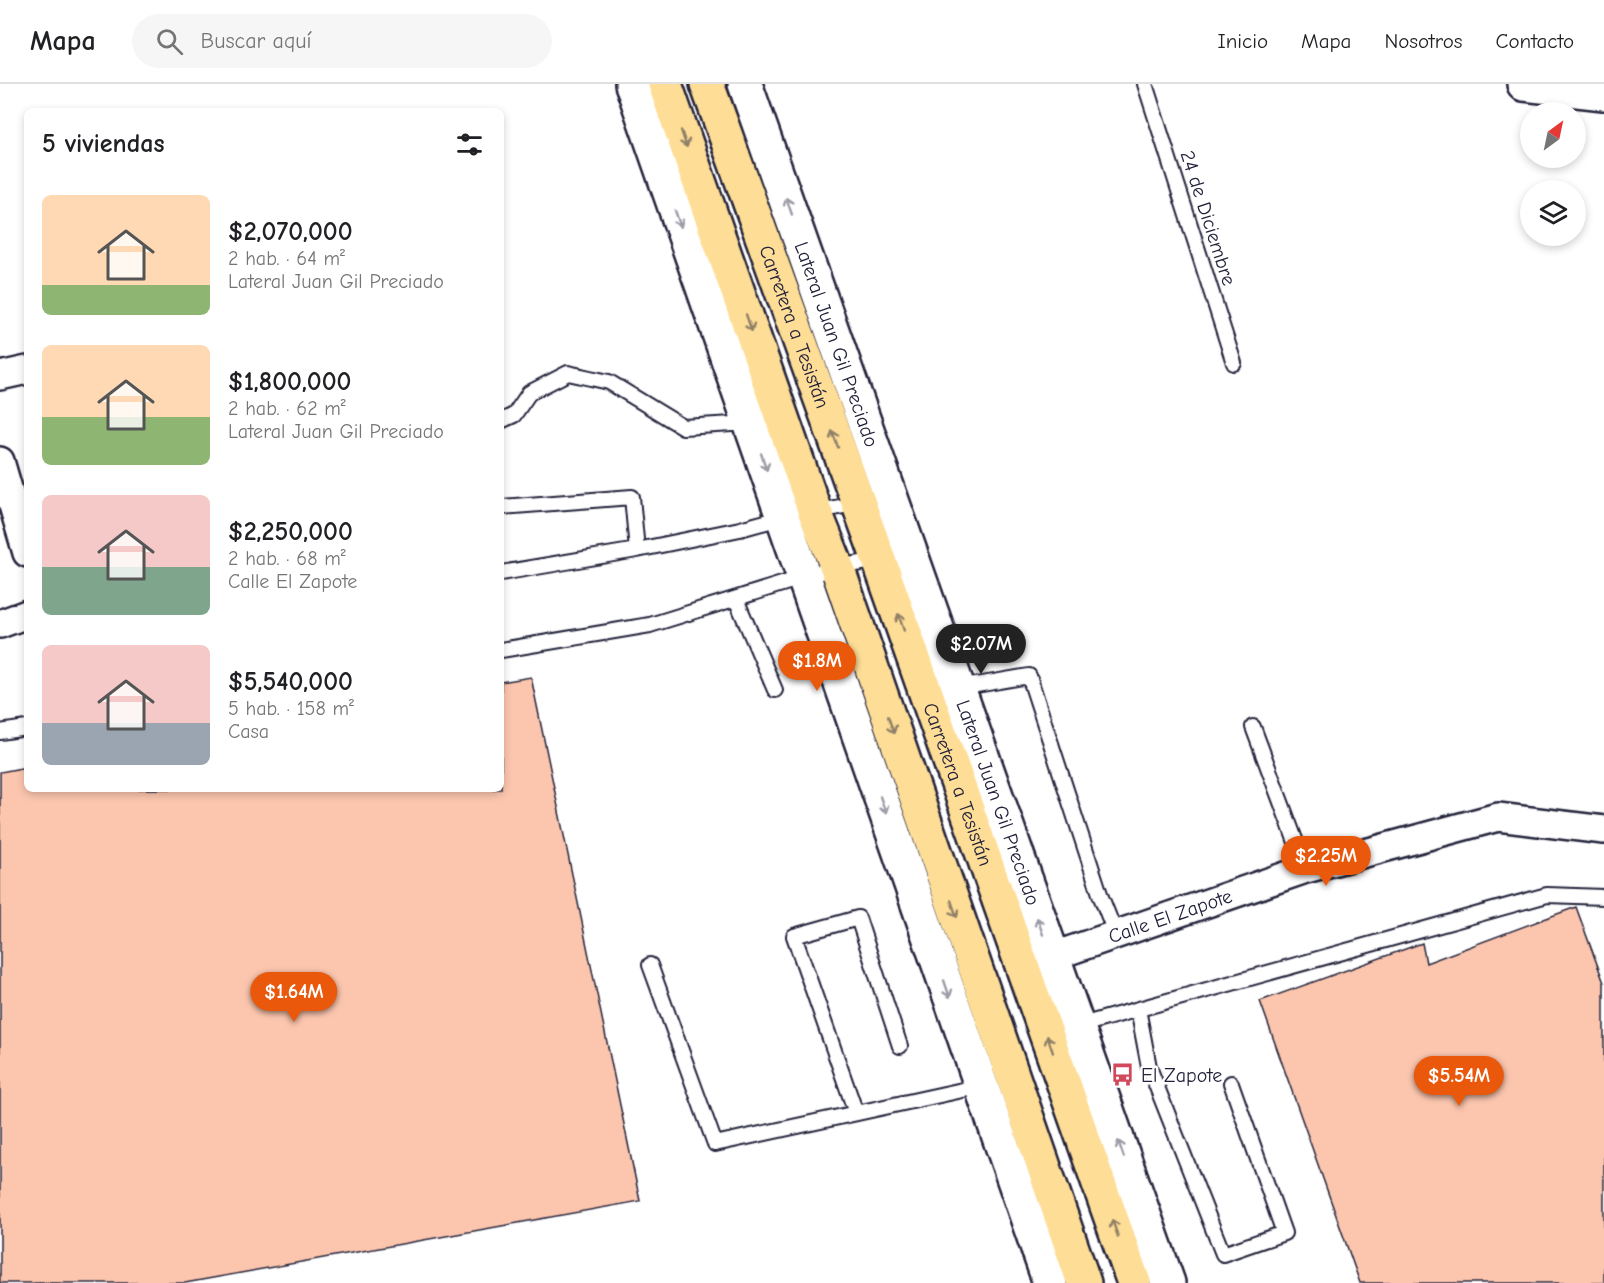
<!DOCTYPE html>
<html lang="es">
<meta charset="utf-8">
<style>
:root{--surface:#fff;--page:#f6f6f6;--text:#202124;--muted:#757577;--line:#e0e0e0;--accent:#ea580c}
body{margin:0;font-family:"Comic Neue",sans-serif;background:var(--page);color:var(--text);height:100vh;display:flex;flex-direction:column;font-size:22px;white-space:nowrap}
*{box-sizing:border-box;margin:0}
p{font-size:20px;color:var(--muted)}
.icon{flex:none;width:33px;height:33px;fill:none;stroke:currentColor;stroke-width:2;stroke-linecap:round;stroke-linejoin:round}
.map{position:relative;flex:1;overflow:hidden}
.side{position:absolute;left:24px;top:24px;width:480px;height:684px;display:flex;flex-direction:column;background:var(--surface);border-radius:9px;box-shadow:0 3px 9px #0003}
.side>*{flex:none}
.needle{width:39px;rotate:33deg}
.buttons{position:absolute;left:1520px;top:18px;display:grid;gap:12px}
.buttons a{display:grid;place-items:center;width:66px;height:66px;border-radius:50%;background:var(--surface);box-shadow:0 3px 9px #0003;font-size:30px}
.price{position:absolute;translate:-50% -51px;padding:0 14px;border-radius:21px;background:var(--accent);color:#fff;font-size:20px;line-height:39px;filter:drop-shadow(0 2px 3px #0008)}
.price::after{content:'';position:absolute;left:50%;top:36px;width:18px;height:14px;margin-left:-9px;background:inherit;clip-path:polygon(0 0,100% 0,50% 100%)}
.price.active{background:#222;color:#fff}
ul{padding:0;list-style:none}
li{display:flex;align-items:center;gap:18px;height:150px;padding:0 18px}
li span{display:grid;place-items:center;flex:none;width:168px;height:120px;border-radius:9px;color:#555}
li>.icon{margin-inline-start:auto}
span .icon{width:72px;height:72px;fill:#fffc;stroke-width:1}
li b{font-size:26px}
h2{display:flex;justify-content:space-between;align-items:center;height:72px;padding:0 18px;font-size:26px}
header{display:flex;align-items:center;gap:36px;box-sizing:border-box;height:84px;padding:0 30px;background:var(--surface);border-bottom:2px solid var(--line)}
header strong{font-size:28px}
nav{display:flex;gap:33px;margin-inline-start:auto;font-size:21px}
.search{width:420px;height:54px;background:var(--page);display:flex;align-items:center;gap:15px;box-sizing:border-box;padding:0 21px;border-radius:33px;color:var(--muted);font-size:22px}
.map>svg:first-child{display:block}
</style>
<header>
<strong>Mapa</strong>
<div class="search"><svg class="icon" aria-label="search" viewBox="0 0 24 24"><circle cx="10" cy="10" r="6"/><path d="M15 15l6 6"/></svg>Buscar aquí</div>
<nav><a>Inicio</a><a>Mapa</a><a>Nosotros</a><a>Contacto</a></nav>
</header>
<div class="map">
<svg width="1604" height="1199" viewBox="0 0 1604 1199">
<rect width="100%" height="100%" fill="#fff"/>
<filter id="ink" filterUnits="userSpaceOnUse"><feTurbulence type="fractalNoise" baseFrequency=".0167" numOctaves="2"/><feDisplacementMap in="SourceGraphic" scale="12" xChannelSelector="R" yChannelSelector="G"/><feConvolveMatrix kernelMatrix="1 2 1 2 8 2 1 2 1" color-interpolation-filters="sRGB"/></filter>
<g filter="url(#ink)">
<path fill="#fcc6ae" stroke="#22223b" stroke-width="1.5" d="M 531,593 L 640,1117 L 185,1199 L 0,1199 L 0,688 L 27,683 L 27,705 L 501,705 L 501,598 Z
M 1576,823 L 1604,899 L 1604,1199 L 1360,1199 L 1260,917 L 1422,859 L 1426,879 Z"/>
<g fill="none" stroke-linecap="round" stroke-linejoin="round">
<defs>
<path id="service" d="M 1145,0 L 1234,279
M 501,337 L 514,331 L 529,309 L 568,289 L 609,298 L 683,343 L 750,339
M 501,423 L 632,413 L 637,466
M 815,428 L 858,419
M 501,489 L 637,466 L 740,445 L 784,433
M 736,515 L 775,606
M 501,566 L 650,541 L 837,483 L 880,476
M 959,604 L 1029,592 L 1101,813 L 1116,851
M 1253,643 L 1306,785
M 0,648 L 27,644
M 650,881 L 715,1060 L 981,1002
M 1138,925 L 1149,983 L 1223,1170 L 1284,1149 L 1231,999
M 1078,942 L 1547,811 L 1604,813
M 856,1029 L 794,852 L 858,834 L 900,962"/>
<g id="minor">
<path d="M 0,292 L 27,286"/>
<path d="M 0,377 L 27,469"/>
<path d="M 0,540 L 27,530"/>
<path id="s1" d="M 1051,873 L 1306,785 L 1498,733 L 1604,746"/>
</g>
<path id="tertiary" d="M 1524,0 L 1604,9"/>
<g id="secondary">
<path d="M 632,0 L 1050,1199"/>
<path id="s2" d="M 745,0 L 1168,1199"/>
</g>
<g id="primary">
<path d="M 665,0 L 815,428 L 837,483 L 1084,1199"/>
<path id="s3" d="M 707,0 L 879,476 L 1134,1199"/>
</g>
</defs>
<use href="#service" stroke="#22223b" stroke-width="18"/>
<use href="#minor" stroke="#22223b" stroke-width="32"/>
<use href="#tertiary" stroke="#22223b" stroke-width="38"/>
<use href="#secondary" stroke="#22223b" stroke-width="38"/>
<use href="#primary" stroke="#22223b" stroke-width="38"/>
<use href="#service" stroke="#fff" stroke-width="14"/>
<use href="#minor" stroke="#fff" stroke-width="27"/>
<use href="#tertiary" stroke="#fff" stroke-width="33"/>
<use href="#secondary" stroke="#fff" stroke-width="33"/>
<use href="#primary" stroke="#fedd96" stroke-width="33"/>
</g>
<defs><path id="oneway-shaft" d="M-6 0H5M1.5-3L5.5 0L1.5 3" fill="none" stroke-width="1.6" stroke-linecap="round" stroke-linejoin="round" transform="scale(1.5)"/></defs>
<g stroke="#908068">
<use href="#oneway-shaft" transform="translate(684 55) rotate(71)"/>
<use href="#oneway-shaft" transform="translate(749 239) rotate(71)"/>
<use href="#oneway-shaft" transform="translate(835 355) rotate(-110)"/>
<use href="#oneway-shaft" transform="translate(901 538) rotate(-109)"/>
<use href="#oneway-shaft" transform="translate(891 641) rotate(71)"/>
<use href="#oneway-shaft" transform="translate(954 825) rotate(71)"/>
<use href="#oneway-shaft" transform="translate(1050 960) rotate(-109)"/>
<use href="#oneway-shaft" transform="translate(1115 1144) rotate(-109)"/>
</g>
<g stroke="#9c9ca7">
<use href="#oneway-shaft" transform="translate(789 122) rotate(-109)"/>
<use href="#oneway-shaft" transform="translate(678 135) rotate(71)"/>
<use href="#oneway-shaft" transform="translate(764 378) rotate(71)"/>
<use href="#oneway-shaft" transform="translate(883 721) rotate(71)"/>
<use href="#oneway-shaft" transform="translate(1040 842) rotate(-109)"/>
<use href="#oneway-shaft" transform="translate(947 905) rotate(71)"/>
<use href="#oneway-shaft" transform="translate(1121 1065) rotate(-109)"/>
</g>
</g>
<defs>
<symbol id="bus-bare" viewBox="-9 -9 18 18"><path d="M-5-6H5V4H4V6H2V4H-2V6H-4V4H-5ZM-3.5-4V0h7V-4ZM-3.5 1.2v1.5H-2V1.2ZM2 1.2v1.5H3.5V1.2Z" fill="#d1495b" stroke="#fff" stroke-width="2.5" paint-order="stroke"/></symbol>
</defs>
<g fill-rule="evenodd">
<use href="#bus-bare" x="1106" y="974" width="33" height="33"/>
</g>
<g text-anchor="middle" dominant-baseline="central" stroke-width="5" stroke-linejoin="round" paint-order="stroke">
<g font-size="20" fill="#22223b" stroke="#fff">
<text transform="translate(1208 134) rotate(72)">24 de Diciembre</text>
<text stroke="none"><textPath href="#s3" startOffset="258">Carretera a Tesistán</textPath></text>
<text stroke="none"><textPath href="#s2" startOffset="276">Lateral Juan Gil Preciado</textPath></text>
<text stroke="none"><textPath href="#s3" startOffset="744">Carretera a Tesistán</textPath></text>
<text stroke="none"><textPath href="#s2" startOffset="762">Lateral Juan Gil Preciado</textPath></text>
<text stroke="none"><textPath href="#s1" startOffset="126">Calle El Zapote</textPath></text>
</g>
<g font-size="20" fill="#22223b" stroke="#fff" text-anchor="start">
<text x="1141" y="991">El Zapote</text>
</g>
</g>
</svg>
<div class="buttons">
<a><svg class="needle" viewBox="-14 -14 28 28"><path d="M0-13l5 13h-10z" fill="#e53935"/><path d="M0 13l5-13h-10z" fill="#757577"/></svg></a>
<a><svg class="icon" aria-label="layers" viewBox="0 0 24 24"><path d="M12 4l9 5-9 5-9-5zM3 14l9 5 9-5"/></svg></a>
</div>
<b class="price active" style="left:981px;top:591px">$2.07M</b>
<b class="price" style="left:817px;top:608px">$1.8M</b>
<b class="price" style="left:1326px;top:803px">$2.25M</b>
<b class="price" style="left:294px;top:939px">$1.64M</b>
<b class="price" style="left:1459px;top:1023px">$5.54M</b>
<section class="side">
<h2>5 viviendas<svg class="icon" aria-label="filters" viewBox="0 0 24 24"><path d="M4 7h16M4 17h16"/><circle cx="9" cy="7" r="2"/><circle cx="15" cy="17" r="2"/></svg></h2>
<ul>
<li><span style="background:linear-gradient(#ffd9b3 75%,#8fb573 0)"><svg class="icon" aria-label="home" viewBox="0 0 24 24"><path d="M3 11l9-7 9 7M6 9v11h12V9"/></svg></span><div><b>$2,070,000</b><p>2 hab. · 64 m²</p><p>Lateral Juan Gil Preciado</p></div></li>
<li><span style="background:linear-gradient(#ffd9b3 60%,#8fb573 0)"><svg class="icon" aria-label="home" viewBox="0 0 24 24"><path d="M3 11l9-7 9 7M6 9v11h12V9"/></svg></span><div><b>$1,800,000</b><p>2 hab. · 62 m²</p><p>Lateral Juan Gil Preciado</p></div></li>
<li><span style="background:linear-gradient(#f6c9c9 60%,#7fa58c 0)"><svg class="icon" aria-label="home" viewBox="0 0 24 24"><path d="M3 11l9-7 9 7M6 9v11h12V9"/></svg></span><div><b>$2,250,000</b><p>2 hab. · 68 m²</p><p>Calle El Zapote</p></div></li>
<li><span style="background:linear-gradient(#f6c9c9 65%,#9aa5b1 0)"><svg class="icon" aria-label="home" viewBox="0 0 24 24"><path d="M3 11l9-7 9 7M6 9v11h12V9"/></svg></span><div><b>$5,540,000</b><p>5 hab. · 158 m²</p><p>Casa</p></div></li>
</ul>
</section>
</div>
